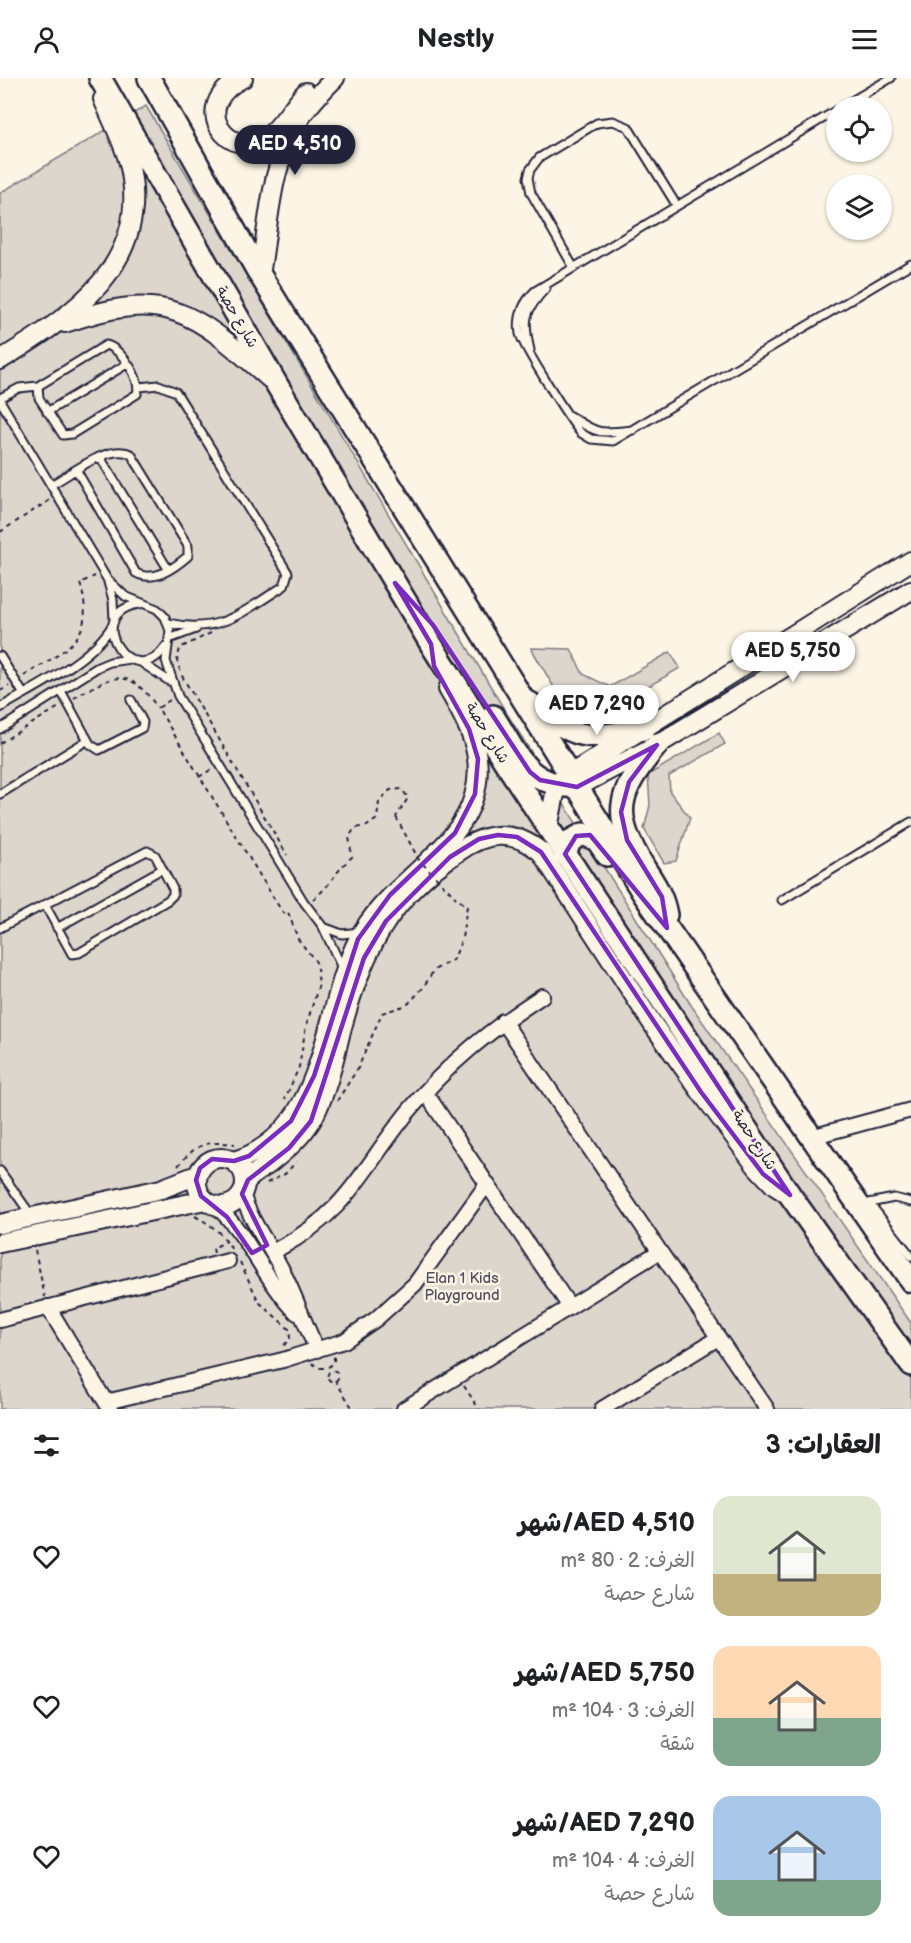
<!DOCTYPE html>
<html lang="ar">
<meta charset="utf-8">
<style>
:root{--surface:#fff;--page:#f6f6f6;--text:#202124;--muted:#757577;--accent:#22223b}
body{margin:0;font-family:"Balsamiq Sans","Playpen Sans Arabic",sans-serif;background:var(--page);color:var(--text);direction:rtl;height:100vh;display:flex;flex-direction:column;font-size:22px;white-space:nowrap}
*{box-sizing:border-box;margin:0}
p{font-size:20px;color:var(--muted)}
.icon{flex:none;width:33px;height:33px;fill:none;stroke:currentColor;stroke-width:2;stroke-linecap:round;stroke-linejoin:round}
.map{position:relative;height:1331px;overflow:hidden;direction:ltr}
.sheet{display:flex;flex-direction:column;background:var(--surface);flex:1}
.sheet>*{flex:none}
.tools{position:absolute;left:826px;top:18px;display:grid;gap:12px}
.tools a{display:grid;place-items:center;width:66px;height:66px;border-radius:50%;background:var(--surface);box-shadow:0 2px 4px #0004;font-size:30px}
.price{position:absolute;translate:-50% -51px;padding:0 14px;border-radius:21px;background:#fff;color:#222;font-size:20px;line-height:39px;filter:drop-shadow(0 2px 3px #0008)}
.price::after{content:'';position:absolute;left:50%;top:36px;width:18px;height:14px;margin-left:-9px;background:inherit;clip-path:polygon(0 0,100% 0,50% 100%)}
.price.current{background:var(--accent);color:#fff}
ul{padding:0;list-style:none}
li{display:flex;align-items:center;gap:18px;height:150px;padding:0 30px}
li span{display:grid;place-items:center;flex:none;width:168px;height:120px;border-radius:18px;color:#555}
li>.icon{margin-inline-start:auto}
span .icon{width:72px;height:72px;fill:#fffc;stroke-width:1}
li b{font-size:26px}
h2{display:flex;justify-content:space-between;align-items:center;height:72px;padding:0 30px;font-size:26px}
header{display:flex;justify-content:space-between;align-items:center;height:78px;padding:0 30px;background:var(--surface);font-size:27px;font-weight:700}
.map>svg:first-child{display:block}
</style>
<header><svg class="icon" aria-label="menu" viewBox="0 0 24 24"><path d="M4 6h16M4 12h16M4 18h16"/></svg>Nestly<svg class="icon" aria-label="person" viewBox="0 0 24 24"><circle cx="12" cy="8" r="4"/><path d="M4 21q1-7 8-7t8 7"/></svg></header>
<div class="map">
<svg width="911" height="1331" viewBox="0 0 911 1331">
<rect width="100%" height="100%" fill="#fcf5e5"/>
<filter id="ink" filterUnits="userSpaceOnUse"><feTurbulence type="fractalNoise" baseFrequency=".0167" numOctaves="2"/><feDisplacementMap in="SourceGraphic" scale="12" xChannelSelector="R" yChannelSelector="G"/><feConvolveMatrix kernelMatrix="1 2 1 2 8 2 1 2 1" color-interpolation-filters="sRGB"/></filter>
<g filter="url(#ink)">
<path fill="#dcd6cc" stroke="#7f7c84" stroke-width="1.5" d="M 146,28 L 504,631 L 691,927 L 911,1245 L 911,1331 L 0,1331 L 0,115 Z
M 531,570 L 571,571 L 583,596 L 610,609 L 670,574 L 680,590 L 606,633 L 580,618 L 556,613 Z
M 719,655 L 725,666 L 669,698 L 670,714 L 690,740 L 676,783 L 664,785 L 644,751 L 650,727 L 648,697 Z"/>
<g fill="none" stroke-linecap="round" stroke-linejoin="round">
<defs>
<path id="lane" d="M 843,28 L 891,0
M 837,32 L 535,213 C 523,225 517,239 520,256 C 523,268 570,343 581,355 L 591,361 L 613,363 L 911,186
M 574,190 L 531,115 L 528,100 L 530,92 L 539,80 L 597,45 L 613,43 L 628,49 L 677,128
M 106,267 C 121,270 142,301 137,316 L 72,356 L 63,357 L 39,320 L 38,308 Z
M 530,272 C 523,242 524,233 546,210
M 38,308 L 19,310 L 2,319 L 1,324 L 107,501 L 125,518 L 157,531 L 165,539 L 170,553 L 166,583 L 178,618 L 304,824 L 323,849 L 342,890
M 139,309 L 159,307 L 176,314 L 288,495 L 284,508 C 242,534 220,557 168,545
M 47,334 L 127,286
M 568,337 C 600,356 595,356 633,352
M 100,379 L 168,491
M 51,407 C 71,396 109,365 131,376 L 188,468 L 188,478 C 174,490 154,505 136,495 L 77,393
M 108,504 L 113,522 L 114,543
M 140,526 C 79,534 133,618 166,568
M 169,561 L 196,551
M 0,578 L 23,615
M 142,585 L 169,603
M 61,613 L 90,666 L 99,672 L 142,650 L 143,644 L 131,622
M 0,630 C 36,608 92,583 113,546
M 0,651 L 98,589 L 110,584 L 130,581
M 0,716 L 88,662
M 782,822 L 911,744
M 323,849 L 342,856 L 360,854
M 0,850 L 147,773 L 155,777 L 173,811 L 173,817 L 168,822 L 79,875 L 72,876 L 45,827
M 57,850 L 162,791
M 0,1093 L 31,1137
M 869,1125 L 894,1120 L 911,1124
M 870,1126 L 911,1178"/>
<path id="street" d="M 503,943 L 767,1331
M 425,1014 L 570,1229
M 811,1059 L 911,1032
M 242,1116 C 251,1144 268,1165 281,1190 C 295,1217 304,1245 317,1272
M 215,1127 C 249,1157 265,1203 297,1235
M 278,1171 C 349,1133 361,1092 408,1034 C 448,985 490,952 542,918
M 48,1229 L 110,1331
M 0,1242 L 228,1183
M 106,1324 L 283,1282 L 344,1263 L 376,1241 L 415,1206 L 487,1106
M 404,1331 L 659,1174
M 602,1331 L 718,1260"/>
<path id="secondary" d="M 243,0 C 185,29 231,84 266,60 C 282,49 292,28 306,14
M 260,197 C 269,146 270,86 299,42 C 309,26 322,13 335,0
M 65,245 C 167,209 194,234 270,301
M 0,282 C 74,237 153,185 129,85 C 123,63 112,42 103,21
M 577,709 L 657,667 L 911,512
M 548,750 L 555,716 L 569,697 L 911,483
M197 1104a24 24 0 1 1 48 0a24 24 0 1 1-48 0Z
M 234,1083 C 328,1054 321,935 358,862 C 386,806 459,774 474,718 C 486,678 468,645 448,611
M 245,1106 C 250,1097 260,1092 269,1086 C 286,1072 302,1059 313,1040 C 327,1013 334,982 341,953 C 362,875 388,820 458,774 C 486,754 513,751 541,774 L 654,948 L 701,1014 L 757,1089 L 775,1108 L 786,1115
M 0,1146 L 161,1111 L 197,1097
M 0,1165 L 205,1122"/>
<path id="primary" d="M 100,0 L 277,307 L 431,566 L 505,684 L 790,1117 L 911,1287
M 149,0 L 260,197 L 643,815 L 911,1203
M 530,625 C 581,664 582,661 644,651
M 493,638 C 519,678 524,706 577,709
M 657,667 C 616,716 611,736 645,791 C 655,806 663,819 666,837
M 565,777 L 570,763 L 583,756 L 597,762 L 607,777"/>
</defs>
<use href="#lane" stroke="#22223b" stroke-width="11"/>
<use href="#street" stroke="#22223b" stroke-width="18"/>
<use href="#secondary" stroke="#22223b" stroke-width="22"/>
<use href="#primary" stroke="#22223b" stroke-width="26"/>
<path stroke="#22223b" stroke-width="2" stroke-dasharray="4.5 4.5" stroke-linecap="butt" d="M 0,454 L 50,422
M 211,555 L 180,570 L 177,583 L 182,598 L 287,777
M 24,598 C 66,571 97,562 80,505 L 95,498
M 0,613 L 9,608
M 74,620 C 114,596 128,588 158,630
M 170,622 L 158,630 L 281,832 L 285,836 L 288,834 L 298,861 L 316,884 L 319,906 L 306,948 L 299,989 L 285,1021
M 0,665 L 59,629
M 199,699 L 212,691
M 313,821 C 330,809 335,793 352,779 L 349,759 L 355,750 L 367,748 L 377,741 L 379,724 L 390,712 L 402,711 L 408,720 L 396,739
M 337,1023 L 358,990 L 382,935 L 407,927 L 423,910 L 434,892 L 454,881 L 462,860 L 467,828 L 456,820
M 178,1088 C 197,1065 205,1063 235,1066
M 267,1105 L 285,1096 L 296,1084
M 195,1138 C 212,1147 222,1155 232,1172
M 35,1172 L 45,1219
M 214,1175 L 213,1170 L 227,1163
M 240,1184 L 259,1224 L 289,1251 L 290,1260 L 281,1271
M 312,1285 L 319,1290 L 327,1290 L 334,1285 L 334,1277
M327.5 1298a5.5 5.5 0 1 1 11 0a5.5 5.5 0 1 1-11 0Z
M 335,1302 L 353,1331
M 464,1308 L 479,1331"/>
<use href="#lane" stroke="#fcf5e5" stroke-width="7"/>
<use href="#street" stroke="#fcf5e5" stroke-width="14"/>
<use href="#secondary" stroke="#fcf5e5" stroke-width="18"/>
<use href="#primary" stroke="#fcf5e5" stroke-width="21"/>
<path stroke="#22223b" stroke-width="2" stroke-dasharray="4.5 4.5" stroke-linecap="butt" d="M 396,739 L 419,782 L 456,820"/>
</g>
</g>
<path fill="none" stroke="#7b2cbf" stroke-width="4.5" stroke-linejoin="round" d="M 395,505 L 433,547 L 530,694 L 540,702 L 577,709 L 657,667 L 629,704 L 621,734 L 627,762 L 662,819 L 667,850 L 590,757 L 576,758 L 565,776 L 790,1117 L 763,1096 L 701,1014 L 541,774 L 517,759 L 498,757 L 479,761 L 450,779 L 386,843 L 364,880 L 311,1043 L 289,1070 L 248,1102 L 242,1116 L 267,1167 L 252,1175 L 227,1139 L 201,1118 L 196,1102 L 200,1090 L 212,1081 L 234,1083 L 249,1078 L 291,1043 L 314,998 L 358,861 L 390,817 L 455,755 L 475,716 L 478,681 L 469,651 L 434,588 L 431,566 Z"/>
<g text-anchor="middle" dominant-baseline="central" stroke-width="5" stroke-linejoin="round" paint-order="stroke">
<g font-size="15" fill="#22223b" stroke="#fcf5e5">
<text transform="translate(237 239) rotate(60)">شارع حصة</text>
<text transform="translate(487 655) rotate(58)">شارع حصة</text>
<text transform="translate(754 1062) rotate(57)">شارع حصة</text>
</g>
<g font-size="15" fill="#504f5f" stroke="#fcf5e5">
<text x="462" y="1200">Elan 1 Kids<tspan x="462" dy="17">Playground</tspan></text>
</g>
</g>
</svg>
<div class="tools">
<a><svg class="icon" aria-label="locate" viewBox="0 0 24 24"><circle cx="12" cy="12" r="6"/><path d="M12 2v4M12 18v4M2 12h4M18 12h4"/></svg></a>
<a><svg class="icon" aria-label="layers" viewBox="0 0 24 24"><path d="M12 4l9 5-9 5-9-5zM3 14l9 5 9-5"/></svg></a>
</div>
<b class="price current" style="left:295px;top:98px">AED 4,510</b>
<b class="price" style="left:793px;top:605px">AED 5,750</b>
<b class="price" style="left:597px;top:658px">AED 7,290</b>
</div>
<section class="sheet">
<h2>العقارات: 3<svg class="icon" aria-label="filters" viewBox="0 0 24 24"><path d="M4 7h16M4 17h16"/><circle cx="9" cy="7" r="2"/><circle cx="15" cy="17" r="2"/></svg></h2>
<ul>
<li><span style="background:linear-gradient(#dfe7d0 65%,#c2b280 0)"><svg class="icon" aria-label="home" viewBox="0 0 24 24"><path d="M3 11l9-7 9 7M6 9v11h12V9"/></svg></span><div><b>AED 4,510/شهر</b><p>الغرف: 2 · 80 m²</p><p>شارع حصة</p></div><svg class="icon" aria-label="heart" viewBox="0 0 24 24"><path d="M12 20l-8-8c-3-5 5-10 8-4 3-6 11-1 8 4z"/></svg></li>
<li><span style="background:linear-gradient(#ffd9b3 60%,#7fa58c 0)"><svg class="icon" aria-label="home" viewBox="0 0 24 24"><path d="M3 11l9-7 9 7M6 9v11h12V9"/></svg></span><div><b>AED 5,750/شهر</b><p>الغرف: 3 · 104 m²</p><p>شقة</p></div><svg class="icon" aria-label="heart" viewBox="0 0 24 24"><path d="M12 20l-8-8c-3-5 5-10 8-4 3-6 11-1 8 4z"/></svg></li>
<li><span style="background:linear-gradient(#a9c7e8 70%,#7fa58c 0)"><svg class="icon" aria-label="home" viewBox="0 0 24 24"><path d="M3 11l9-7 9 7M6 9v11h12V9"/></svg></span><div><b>AED 7,290/شهر</b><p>الغرف: 4 · 104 m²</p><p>شارع حصة</p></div><svg class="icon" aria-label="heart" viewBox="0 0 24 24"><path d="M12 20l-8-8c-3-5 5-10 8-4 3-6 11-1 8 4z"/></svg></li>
</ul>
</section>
